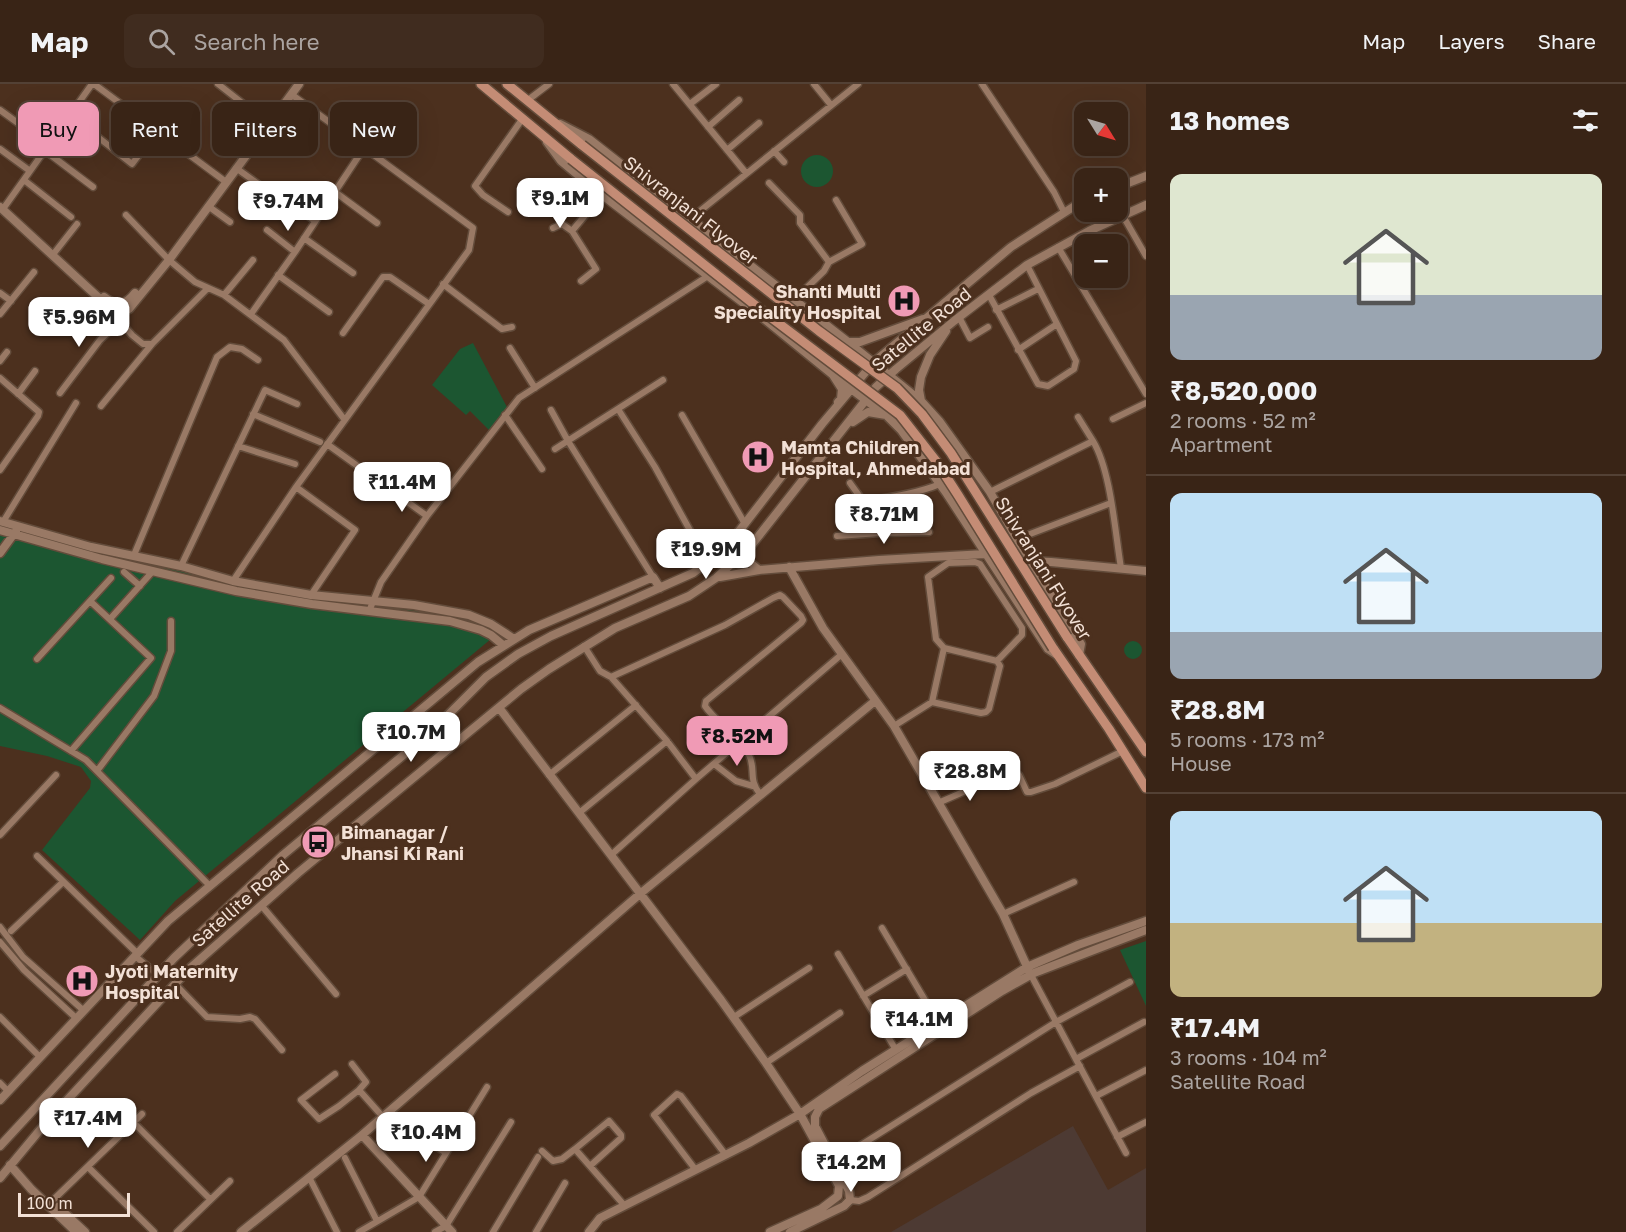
<!DOCTYPE html>
<meta charset="utf-8">
<style>
:root{--surface:#392416;--page:#402c1f;--text:#f1f3f6;--muted:#aba4a1;--line:#534135;--accent:#f09ab5}
body{margin:0;font-family:"Golos Text",sans-serif;background:var(--page);color:var(--text);height:100vh;display:flex;flex-direction:column;font-size:22px;white-space:nowrap}
*{box-sizing:border-box;margin:0}
p{font-size:20px;color:var(--muted)}
.icon{flex:none;width:33px;height:33px;fill:none;stroke:currentColor;stroke-width:2;stroke-linecap:round;stroke-linejoin:round}
.map{position:relative;flex:1;overflow:hidden}
.panel{display:flex;flex-direction:column;background:var(--surface);width:480px}
.panel>*{flex:none}
.banner{position:absolute;left:18px;top:18px;width:570px;height:54px;display:flex;gap:12px}
.needle{width:39px;rotate:127deg}
.tools{position:absolute;left:1074px;top:18px;display:grid;gap:12px}
.tools a{display:grid;place-items:center;width:54px;height:54px;border-radius:12px;background:var(--surface);box-shadow:0 6px 24px #0002,0 0 0 2px var(--line);font-size:30px}
.scale{position:absolute;left:18px;bottom:15px;width:112px;box-sizing:border-box;padding-left:6px;border:3px solid #f3e1d6;border-top:0;font-size:16px;line-height:21px;white-space:nowrap;color:#f3e1d6;-webkit-text-stroke:4px #4c301e;paint-order:stroke}
.price{position:absolute;translate:-50% -51px;padding:0 14px;border-radius:12px;background:#fff;color:#222;font-size:20px;line-height:39px;filter:drop-shadow(0 2px 3px #0008)}
.price::after{content:'';position:absolute;left:50%;top:36px;width:18px;height:14px;margin-left:-9px;background:inherit;clip-path:polygon(0 0,100% 0,50% 100%)}
.price.on{background:var(--accent);color:#111}
ul{padding:0;list-style:none}
li{display:grid;align-content:center;gap:12px;height:318px;padding:0 24px}
li+li{border-top:2px solid var(--line)}
li span{display:grid;place-items:center;height:186px;border-radius:12px;color:#555}
li>.icon{margin-inline-start:auto}
span .icon{width:108px;height:108px;fill:#fffc;stroke-width:1}
li b{font-size:26px}
h2{display:flex;justify-content:space-between;align-items:center;height:72px;padding:0 24px;font-size:26px}
.chip{padding:0 21px;border-radius:12px;background:var(--surface);box-shadow:0 6px 24px #0002,0 0 0 2px var(--line);font-size:21px;line-height:54px}
.chip.on{background:var(--accent);color:#111}
header{display:flex;align-items:center;gap:36px;box-sizing:border-box;height:84px;padding:0 30px;background:var(--surface);border-bottom:2px solid var(--line)}
header strong{font-size:28px}
nav{display:flex;gap:33px;margin-inline-start:auto;font-size:21px}
.search{width:420px;height:54px;background:var(--page);display:flex;align-items:center;gap:15px;box-sizing:border-box;padding:0 21px;border-radius:12px;color:var(--muted);font-size:22px}
main{display:flex;flex:1;min-height:0}
.map>svg:first-child{display:block}
</style>
<header>
<strong>Map</strong>
<div class="search"><svg class="icon" aria-label="search" viewBox="0 0 24 24"><circle cx="10" cy="10" r="6"/><path d="M15 15l6 6"/></svg>Search here</div>
<nav><a>Map</a><a>Layers</a><a>Share</a></nav>
</header>
<main>
<div class="map">
<svg width="1146" height="1148" viewBox="0 0 1146 1148">
<rect width="100%" height="100%" fill="#4c301e"/>
<path fill="#4d3a33" d="M 1073,1042 L 1108,1106 L 1146,1084 L 1146,1148 L 891,1148 Z"/>
<path fill="#1c5631" d="M801 87a16 16 0 1 1 32 0a16 16 0 1 1-32 0Z
M 473,259 L 508,325 L 489,346 L 470,327 L 466,331 L 432,301 L 460,265 Z
M 0,441 L 276,510 L 451,531 L 480,540 L 497,550 L 175,817 L 140,856 L 42,766 L 90,704 L 91,697 L 81,683 L 47,672 L 0,662 Z
M1124 566a9 9 0 1 1 18 0a9 9 0 1 1-18 0Z
M 1146,857 L 1146,922 L 1120,866 Z"/>
<g fill="none" stroke-linecap="round" stroke-linejoin="round">
<defs>
<path id="street" d="M 94,0 L 226,98
M 218,0 L 269,40
M 673,0 L 746,89
M 814,0 L 831,21
M 982,0 L 1054,108 L 1064,128
M 528,16 L 549,0
M 690,20 L 716,0
M 0,26 L 48,61
M 70,31 L 132,80 L 157,47
M 708,43 L 739,16
M 0,65 L 30,87
M 44,66 L 93,103
M 727,66 L 759,39
M 774,67 L 784,78
M 236,84 L 261,102
M 24,96 L 71,133
M 769,99 L 800,131 L 800,139 L 829,178
M 335,108 L 377,139
M 289,118 L 315,137
M 208,122 L 230,138
M 3,125 L 92,0
M 508,128 L 483,111 L 475,102 L 523,34
M 126,131 L 169,176 L 195,198 L 224,211 L 284,256 L 344,335
M 1123,132 L 1146,172
M 690,135 L 858,0
M 553,144 L 562,140 L 572,147
M 267,146 L 295,168
M 304,154 L 353,189
M 1058,163 L 1146,310
M 55,168 L 77,140
M 278,191 L 329,228
M 581,197 L 596,185 L 572,147 L 602,111
M 443,200 L 502,245 L 512,243
M 0,209 L 11,217
M 224,211 L 253,176
M 989,211 L 1038,300 L 1048,302 L 1074,285 L 1076,277 L 1027,181
M 794,216 L 824,187 L 829,178 L 862,160 L 836,116
M 996,226 L 1038,205
M 0,230 L 34,188
M 251,230 L 295,168 L 364,64
M 959,233 L 970,254 L 988,243
M 118,235 L 132,251 L 143,260 L 152,260
M 343,249 L 383,193 L 390,193 L 429,220
M 510,264 L 535,304
M 1018,266 L 1057,240
M 0,277 L 7,268
M 0,294 L 39,328 L 38,332 L 0,386
M 60,309 L 100,256 L 119,238
M 18,310 L 35,287
M 101,322 L 152,260 L 208,204
M 618,325 L 655,383 L 708,479
M 551,326 L 568,357 L 653,493
M 253,330 L 320,358
M 505,331 L 542,385
M 682,331 L 745,440
M 1078,333 L 1093,357
M 1113,335 L 1146,319
M 327,360 L 427,432 L 381,498 L 370,525
M 238,362 L 295,380
M 555,365 L 663,296
M 850,399 L 863,417 C 889,414 916,410 940,400
M 296,403 L 355,446 L 311,511
M 990,408 L 1093,357 C 1111,387 1115,448 1121,484
M 863,417 L 880,449
M 427,432 L 519,314 L 708,192
M 3,438 L 76,319
M 837,452 L 880,449 L 929,448
M 1017,455 L 1111,419
M 134,471 L 217,273 L 230,263 L 242,265 L 258,276
M 181,482 L 265,306 L 297,320
M 124,488 L 140,502
M 233,497 L 296,403 L 469,166 L 473,144 L 291,10
M 110,535 L 153,487
M 584,562 L 600,587 L 611,593 L 667,657 L 696,695
M 37,575 L 111,494
M 611,593 L 725,541 L 773,514 L 780,511 L 783,513 L 801,532 L 803,536 L 801,539 L 706,617 L 705,622 C 717,640 739,651 749,671 C 756,685 748,696 760,710
M 932,618 L 981,629 L 986,628 L 989,625 L 1000,582 L 997,577 L 944,564
M 0,624 L 86,676 L 210,802
M 894,642 L 932,618 L 944,564 L 936,555 L 928,493 L 948,479 L 975,478 L 980,480 L 1022,544 L 1022,551 L 997,577
M 71,667 L 151,574 L 90,517
M 714,680 L 736,697 L 753,702
M 97,687 L 154,612 L 171,567 L 171,537
M 549,691 L 636,621
M 1019,691 L 1027,708 L 1031,708 L 1055,700 L 1123,667
M 938,719 L 993,695
M 579,729 L 667,657
M 0,751 L 56,691
M 611,771 L 696,695 L 842,570
M 37,772 L 137,869
M 261,821 L 336,910
M 1003,830 L 1074,798
M 0,843 L 23,873 L 83,926
M 882,844 L 938,938
M 11,847 L 63,798
M 0,858 L 24,886 L 76,934
M 838,870 L 896,966
M 135,872 L 158,891
M 1031,891 L 1126,1069
M 175,900 L 207,933 L 240,935 L 250,933 L 255,935 L 282,966
M 863,912 L 907,885
M 0,933 L 40,973
M 734,933 L 809,884
M 1076,975 L 1144,938
M 766,979 L 840,929
M 352,980 L 366,998 L 359,1006 L 383,1033
M 335,990 L 301,1016 L 319,1035 L 339,1022 L 359,1006
M 0,999 L 8,1007
M 1096,1012 L 1146,986
M 387,1029 L 446,1069
M 133,1038 L 210,1115
M 1117,1053 L 1146,1038
M 542,1067 L 553,1077 L 562,1075 L 575,1065
M 345,1074 L 377,1137
M 834,1078 L 1056,938 L 1130,898
M 590,1082 L 621,1054 L 621,1051 L 609,1037 L 575,1065 L 624,1121
M 88,1083 L 154,1148
M 695,1085 L 654,1031 L 677,1010 L 681,1012 L 725,1070
M 309,1093 L 337,1148
M 850,1116 L 859,1117 L 868,1113 L 1031,1009 L 1080,982
M 52,1117 L 142,1030
M 177,1148 L 230,1097
M 359,1148 L 419,1113 L 487,1003
M 435,1148 L 446,1142 L 511,1038
M 493,1148 L 538,1073
M 536,1148 L 565,1099"/>
<path id="secondary" d="M 560,40 L 589,55 L 848,258 L 860,258 L 923,235
M 547,58 L 561,77 L 597,107 L 763,234 L 833,291 L 842,305 L 841,315 L 838,318
M 1118,103 L 1146,92
M 0,123 L 112,226 L 120,228 L 129,225 L 169,176 L 299,0
M 104,213 C 117,223 126,221 135,209
M 946,247 L 930,271 L 921,293 L 919,306 L 921,317 L 940,338 L 990,408 L 1022,464 L 1081,560 L 1079,571
M 848,258 L 921,317
M 838,295 L 883,329
M 853,338 L 868,328 L 886,331 L 901,346 L 947,410 L 1048,565 L 1057,571
M 0,437 L 91,463 L 181,482 L 233,497 L 311,511 L 414,521 L 469,531 L 491,540 L 514,555
M 0,446 L 102,475 L 236,507 L 312,520 L 450,537 L 481,546 L 491,551 L 503,561
M 750,464 L 748,477 L 759,486
M 0,469 L 16,447
M 1030,477 L 1051,478 L 1146,487
M 789,483 L 823,544 L 894,642 L 1003,830 L 1029,887
M 720,493 L 759,486 L 879,476 L 985,470
M 500,625 L 721,916 L 766,979 L 800,1030 L 828,1081 L 839,1102 L 838,1112 L 821,1125 L 770,1148
M 0,1016 L 168,837 L 478,578 L 529,546 L 653,493 L 660,504
M 362,1051 L 452,1148
M 0,1062 L 174,874 L 283,771 L 430,649 L 486,593 L 518,570 L 551,552 L 693,489 L 713,474 L 733,455 L 822,340 L 874,278 L 1011,163 L 1084,116
M 10,1081 L 31,1105 L 76,1148
M 0,1094 L 44,1041 L 188,886 L 298,789 L 521,605 L 549,585 L 615,544 L 689,512 L 716,494 L 750,463 L 876,303 L 896,285 L 954,237 L 1027,181 L 1089,147 L 1146,121
M 58,1123 L 85,1148
M 241,1148 L 362,1051 L 641,809 L 875,617
M 589,1148 L 600,1134 L 749,1059 L 800,1030 L 862,987 L 1027,883 L 1078,861 L 1146,837
M 790,1148 L 844,1122 L 850,1116 L 849,1107 L 815,1042 L 815,1033 L 819,1025 L 1002,907 L 1034,889 L 1146,846"/>
<path id="primary" d="M 481,0 L 571,75
M 507,0 L 582,61
M 1067,553 L 1146,668
M 1053,564 L 1109,645 L 1146,704"/>
</defs>
<use href="#street" stroke="#634c3b" stroke-width="9"/>
<use href="#secondary" stroke="#634c3b" stroke-width="11"/>
<use href="#primary" stroke="#634c3b" stroke-width="12"/>
<use href="#street" stroke="#997965" stroke-width="6"/>
<use href="#secondary" stroke="#997965" stroke-width="8"/>
<use href="#primary" stroke="#c48c75" stroke-width="9"/>
<defs>
<path id="primary-bridge" d="M 582,61 L 819,247 L 897,304 L 922,330 L 951,369 L 1067,553
M 571,75 L 765,229 L 900,331 L 936,377 L 958,411 L 1053,564"/>
</defs>
<use href="#primary-bridge" stroke="#634c3b" stroke-width="12" stroke-linecap="butt"/>
<use href="#primary-bridge" stroke="#c48c75" stroke-width="9"/>
</g>
<defs>
<symbol id="hospital-disc" viewBox="-11 -11 22 22"><circle r="9.5" fill="#f09ab5" stroke="#4c301e"/><path d="M-5-5h3v3.5h4V-5h3V5h-3V1.5h-4V5h-3Z" fill="#111"/></symbol>
<symbol id="bus-disc" viewBox="-11 -11 22 22"><circle r="9.5" fill="#f09ab5" stroke="#4c301e"/><path d="M-5-6H5V4H4V6H2V4H-2V6H-4V4H-5ZM-3.5-4V0h7V-4ZM-3.5 1.2v1.5H-2V1.2ZM2 1.2v1.5H3.5V1.2Z" fill="#111"/></symbol>
</defs>
<g fill-rule="evenodd">
<use href="#hospital-disc" x="885" y="198" width="38" height="38"/>
<use href="#hospital-disc" x="739" y="354" width="38" height="38"/>
<use href="#bus-disc" x="299" y="739" width="38" height="38"/>
<use href="#hospital-disc" x="63" y="878" width="38" height="38"/>
</g>
<g text-anchor="middle" dominant-baseline="central" stroke-width="6" stroke-linejoin="round" paint-order="stroke">
<g font-size="18" fill="#f3e1d6" stroke="#4c301e">
<text transform="translate(691 126) rotate(38)">Shivranjani Flyover</text>
<text transform="translate(921 245) rotate(-39)">Satellite Road</text>
<text transform="translate(1044 484) rotate(58)">Shivranjani Flyover</text>
<text transform="translate(240 819) rotate(-41)">Satellite Road</text>
</g>
<g font-size="18" font-weight="bold" fill="#f3e1d6" stroke="#4c301e" text-anchor="start">
<text x="881" y="207" text-anchor="end">Shanti Multi<tspan x="881" dy="21">Speciality Hospital</tspan></text>
<text x="781" y="363">Mamta Children<tspan x="781" dy="21">Hospital, Ahmedabad</tspan></text>
<text x="341" y="748">Bimanagar /<tspan x="341" dy="21">Jhansi Ki Rani</tspan></text>
<text x="105" y="887">Jyoti Maternity<tspan x="105" dy="21">Hospital</tspan></text>
</g>
</g>
</svg>
<div class="tools">
<a><svg class="needle" viewBox="-14 -14 28 28"><path d="M0-13l5 13h-10z" fill="#e53935"/><path d="M0 13l5-13h-10z" fill="#aba4a1"/></svg></a>
<a>+</a>
<a>−</a>
</div>
<div class="scale">100 m</div>
<b class="price" style="left:560px;top:145px">₹9.1M</b>
<b class="price" style="left:288px;top:148px">₹9.74M</b>
<b class="price" style="left:79px;top:264px">₹5.96M</b>
<b class="price" style="left:402px;top:429px">₹11.4M</b>
<b class="price" style="left:884px;top:461px">₹8.71M</b>
<b class="price" style="left:706px;top:496px">₹19.9M</b>
<b class="price" style="left:411px;top:679px">₹10.7M</b>
<b class="price on" style="left:737px;top:683px">₹8.52M</b>
<b class="price" style="left:970px;top:718px">₹28.8M</b>
<b class="price" style="left:919px;top:966px">₹14.1M</b>
<b class="price" style="left:88px;top:1065px">₹17.4M</b>
<b class="price" style="left:426px;top:1079px">₹10.4M</b>
<b class="price" style="left:851px;top:1109px">₹14.2M</b>
<div class="banner">
<a class="chip on">Buy</a>
<a class="chip">Rent</a>
<a class="chip">Filters</a>
<a class="chip">New</a>
</div>
</div>
<section class="panel">
<h2>13 homes<svg class="icon" aria-label="filters" viewBox="0 0 24 24"><path d="M4 7h16M4 17h16"/><circle cx="9" cy="7" r="2"/><circle cx="15" cy="17" r="2"/></svg></h2>
<ul>
<li><span style="background:linear-gradient(#dfe7d0 65%,#9aa5b1 0)"><svg class="icon" aria-label="home" viewBox="0 0 24 24"><path d="M3 11l9-7 9 7M6 9v11h12V9"/></svg></span><div><b>₹8,520,000</b><p>2 rooms · 52 m²</p><p>Apartment</p></div></li>
<li><span style="background:linear-gradient(#bfe0f5 75%,#9aa5b1 0)"><svg class="icon" aria-label="home" viewBox="0 0 24 24"><path d="M3 11l9-7 9 7M6 9v11h12V9"/></svg></span><div><b>₹28.8M</b><p>5 rooms · 173 m²</p><p>House</p></div></li>
<li><span style="background:linear-gradient(#bfe0f5 60%,#c2b280 0)"><svg class="icon" aria-label="home" viewBox="0 0 24 24"><path d="M3 11l9-7 9 7M6 9v11h12V9"/></svg></span><div><b>₹17.4M</b><p>3 rooms · 104 m²</p><p>Satellite Road</p></div></li>
</ul>
</section>
</main>
